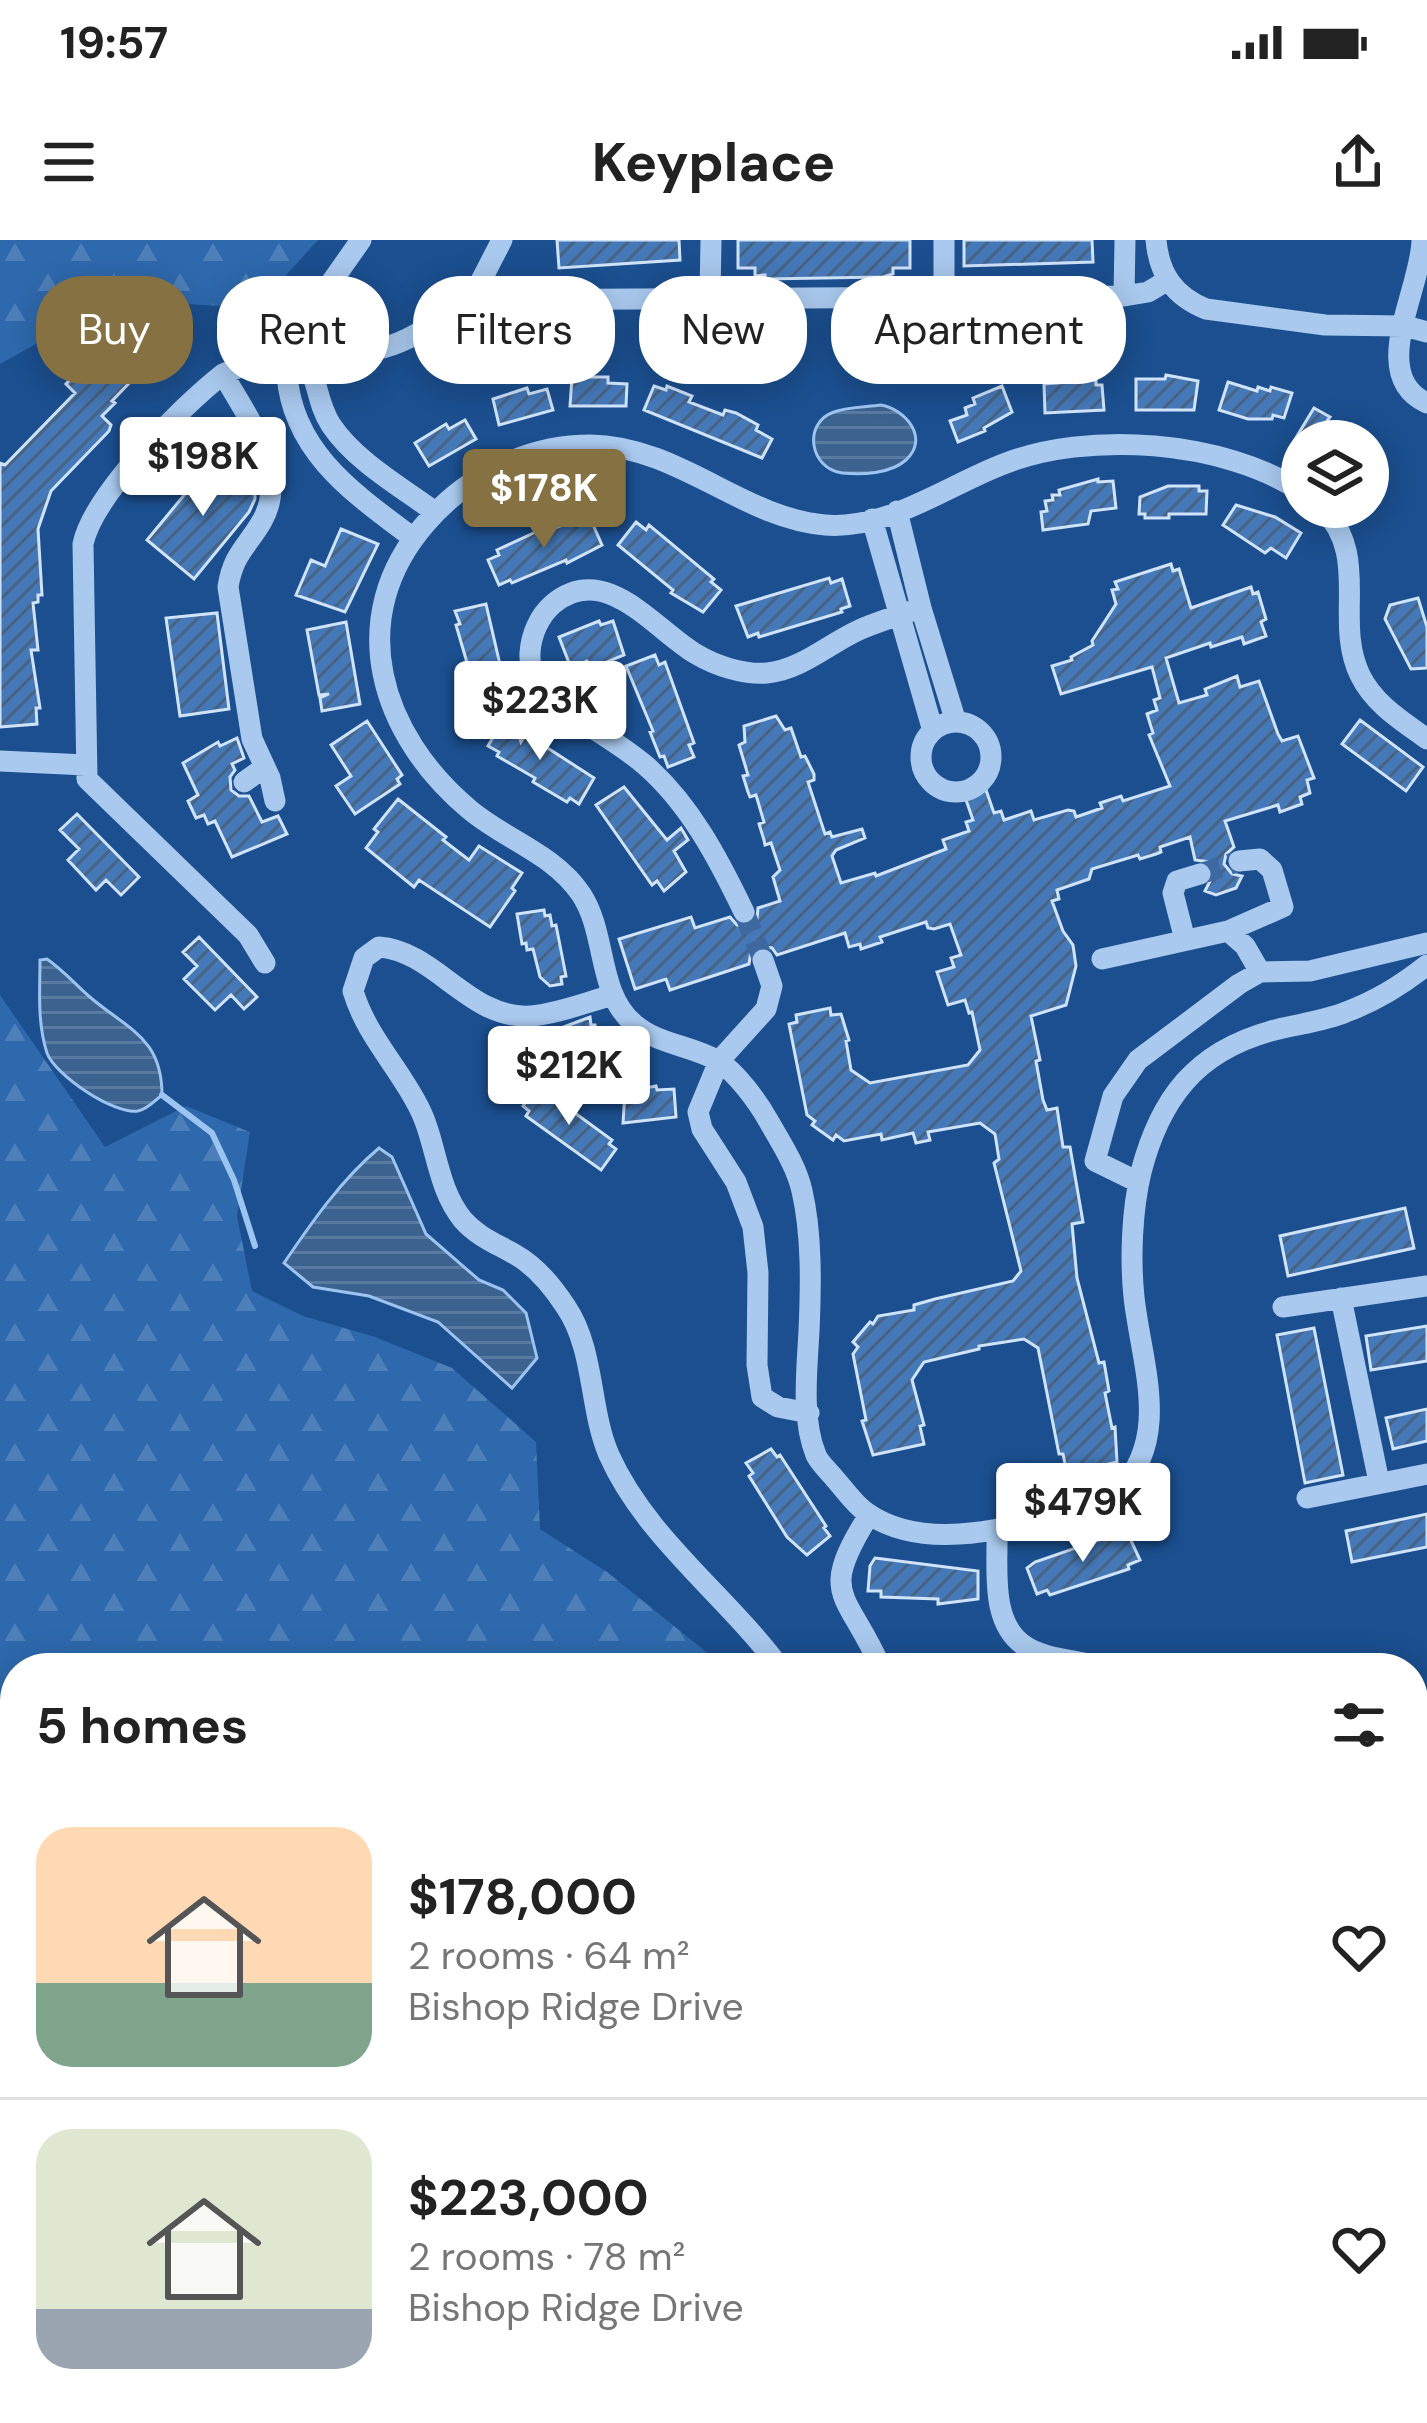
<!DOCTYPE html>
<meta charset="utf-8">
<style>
:root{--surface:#fff;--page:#f6f6f6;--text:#222;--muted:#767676;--line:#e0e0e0;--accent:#857141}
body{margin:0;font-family:"DM Sans",sans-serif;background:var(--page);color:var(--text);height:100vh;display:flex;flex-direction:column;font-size:45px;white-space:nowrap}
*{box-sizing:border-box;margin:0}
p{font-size:39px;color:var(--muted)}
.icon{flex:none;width:66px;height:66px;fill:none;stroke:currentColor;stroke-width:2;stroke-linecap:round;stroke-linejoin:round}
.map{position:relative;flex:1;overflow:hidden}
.sheet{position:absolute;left:0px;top:1413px;width:1428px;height:771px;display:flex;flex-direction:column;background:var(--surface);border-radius:48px 48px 0 0;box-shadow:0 6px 30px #0003}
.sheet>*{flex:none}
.hud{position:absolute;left:36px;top:36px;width:1356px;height:108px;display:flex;gap:24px}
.fabs{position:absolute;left:1281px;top:180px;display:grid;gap:24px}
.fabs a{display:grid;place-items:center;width:108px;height:108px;border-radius:50%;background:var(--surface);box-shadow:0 6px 30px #0003;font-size:60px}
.price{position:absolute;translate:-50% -102px;padding:0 27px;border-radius:12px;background:#fff;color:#222;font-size:39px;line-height:78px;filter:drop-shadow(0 3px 6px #0008)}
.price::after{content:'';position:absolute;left:50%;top:72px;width:36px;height:27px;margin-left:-18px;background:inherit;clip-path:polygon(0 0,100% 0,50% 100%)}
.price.current{background:var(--accent);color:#fff}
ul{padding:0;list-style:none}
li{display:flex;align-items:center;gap:36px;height:300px;padding:0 36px}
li+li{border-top:3px solid var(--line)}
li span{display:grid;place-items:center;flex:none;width:336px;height:240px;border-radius:36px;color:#555}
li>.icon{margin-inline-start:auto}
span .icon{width:144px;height:144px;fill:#fffc;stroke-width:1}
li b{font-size:51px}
h2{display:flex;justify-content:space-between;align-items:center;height:144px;padding:0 36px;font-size:51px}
.tag{padding:0 42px;border-radius:48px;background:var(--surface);box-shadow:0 6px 30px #0003;font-size:42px;line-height:108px}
.tag.current{background:var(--accent);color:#fff}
.status{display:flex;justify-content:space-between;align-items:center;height:84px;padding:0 60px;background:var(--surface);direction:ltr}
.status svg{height:33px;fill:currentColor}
header{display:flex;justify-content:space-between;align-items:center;height:156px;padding:0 36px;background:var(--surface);font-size:54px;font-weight:700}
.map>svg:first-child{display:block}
</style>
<div class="status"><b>19:57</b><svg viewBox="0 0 49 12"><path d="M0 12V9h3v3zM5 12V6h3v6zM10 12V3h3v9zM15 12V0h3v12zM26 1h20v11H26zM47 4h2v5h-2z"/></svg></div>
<header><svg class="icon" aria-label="menu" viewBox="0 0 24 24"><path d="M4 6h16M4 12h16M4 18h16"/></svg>Keyplace<svg class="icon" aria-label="share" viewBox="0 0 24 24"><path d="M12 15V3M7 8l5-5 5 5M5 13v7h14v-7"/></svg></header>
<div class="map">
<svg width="1427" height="2183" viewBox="0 0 1427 2183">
<defs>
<pattern id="forest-firs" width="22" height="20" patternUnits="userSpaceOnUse" patternTransform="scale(3)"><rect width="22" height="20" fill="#2e69ad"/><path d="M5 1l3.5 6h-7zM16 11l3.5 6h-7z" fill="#4d80b9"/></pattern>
<pattern id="water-rules" width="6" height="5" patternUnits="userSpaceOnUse" patternTransform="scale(3)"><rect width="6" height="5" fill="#3c6290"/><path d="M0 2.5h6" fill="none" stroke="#597aa1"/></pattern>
<pattern id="building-hatch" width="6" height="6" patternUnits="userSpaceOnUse" patternTransform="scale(3)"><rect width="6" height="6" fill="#4478b7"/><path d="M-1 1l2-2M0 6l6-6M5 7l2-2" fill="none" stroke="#486282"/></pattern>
</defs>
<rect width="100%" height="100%" fill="#1b4f8f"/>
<path fill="url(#forest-firs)" d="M 0,0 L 318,0 L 256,68 L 170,63 L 98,69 L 0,124 Z
M 0,755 L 105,907 L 186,866 L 250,892 L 237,976 L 252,1051 L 303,1076 L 375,1097 L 452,1128 L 536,1202 L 540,1289 L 607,1332 L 726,1428 L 15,1428 L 15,1574 L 0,1576 Z
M 15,1677 L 15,1841 L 0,1859 L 0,1680 Z
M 1427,1882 L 1427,2183 L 1397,2183 L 1396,2169 L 1413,2169 L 1413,1901 Z
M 0,2052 L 15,2068 L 15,2169 L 37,2169 L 40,2183 L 0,2183 Z"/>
<path fill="url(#water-rules)" stroke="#9cc4f0" stroke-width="3" d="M 881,165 C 905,169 930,198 906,220 C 890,234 862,235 842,233 C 810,229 802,183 834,172 C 847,167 867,167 881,165 Z
M 47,719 C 64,731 76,745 91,758 C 129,790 162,798 162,855 C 156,860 146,870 138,871 C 114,875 55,835 47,813 C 37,782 40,751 40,720 Z
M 379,908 L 392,917 L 426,994 L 479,1040 L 503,1050 L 526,1073 L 537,1118 L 512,1148 L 438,1082 L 369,1056 L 313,1047 L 284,1023 C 312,982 341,940 379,908 Z"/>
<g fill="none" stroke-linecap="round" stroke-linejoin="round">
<path stroke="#9cc4f0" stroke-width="6" d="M 162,855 L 212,893 L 234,940 L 255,1006"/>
</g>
<path fill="url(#building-hatch)" stroke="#cfe3fa" stroke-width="3" d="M 557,0 L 679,0 L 680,20 L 559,28 Z
M 738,0 L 910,0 L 910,28 L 893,28 L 893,34 L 883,37 L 765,39 L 765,35 L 755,36 L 755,28 L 738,28 Z
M 964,0 L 1092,0 L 1093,22 L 964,26 Z
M 144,69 L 166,87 L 173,98 L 169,103 L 172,106 L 163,116 L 159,112 L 112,161 L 115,163 L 102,176 L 111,185 L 109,191 L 51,251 L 38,289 L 42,355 L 38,355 L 38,362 L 33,363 L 38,410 L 31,410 L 40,468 L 36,468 L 37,484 L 0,487 L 0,223 L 5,225 L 75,153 L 66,144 L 136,71 L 139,74 Z
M 1166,135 L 1198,141 L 1194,170 L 1136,170 L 1136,139 L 1165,139 Z
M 572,137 L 608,137 L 608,143 L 627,144 L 626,166 L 570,166 Z
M 1096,140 L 1096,145 L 1102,145 L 1104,170 L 1045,173 L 1044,144 Z
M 1228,142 L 1257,151 L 1258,147 L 1270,151 L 1271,147 L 1292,153 L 1284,178 L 1273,175 L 1272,179 L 1248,179 L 1219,170 Z
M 654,146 L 666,150 L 667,146 L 692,156 L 689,162 L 723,175 L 725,170 L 736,173 L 758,185 L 756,190 L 772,199 L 762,218 L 644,170 Z
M 1002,146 L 1012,172 L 984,188 L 985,191 L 958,202 L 950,181 L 967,175 L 965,168 L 975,164 L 973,158 Z
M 527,148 L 529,154 L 547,149 L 553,170 L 499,185 L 493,159 Z
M 1314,168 L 1330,177 L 1327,181 L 1357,201 L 1294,201 Z
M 465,180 L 476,199 L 429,226 L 415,203 L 446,184 L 449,189 Z
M 214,219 L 255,253 L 255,259 L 249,272 L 194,339 L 147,300 Z
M 1098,239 L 1098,242 L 1113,241 L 1116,268 L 1091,271 L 1088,284 L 1043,290 L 1041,272 L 1047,271 L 1045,261 L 1053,260 L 1052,255 L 1060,255 L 1059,250 Z
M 1168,246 L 1199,246 L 1199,251 L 1207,251 L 1206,274 L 1169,274 L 1169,278 L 1145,278 L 1145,274 L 1139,274 L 1140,257 Z
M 1236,265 L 1275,277 L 1301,293 L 1286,318 L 1271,308 L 1265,313 L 1223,285 Z
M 590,278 L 602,305 L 567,323 L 566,320 L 512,343 L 510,340 L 499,345 L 488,320 L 499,315 L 497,310 L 538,291 L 540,295 L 576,279 L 578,283 Z
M 636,282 L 646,290 L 649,285 L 714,339 L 711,342 L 721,350 L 703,372 L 671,353 L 673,350 L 618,305 Z
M 341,289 L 378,304 L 345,372 L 296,355 L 311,320 L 325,326 Z
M 1171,324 L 1173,331 L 1179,329 L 1191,368 L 1251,347 L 1253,354 L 1258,352 L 1266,379 L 1261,382 L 1266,396 L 1244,404 L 1242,397 L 1211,407 L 1210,403 L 1166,418 L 1179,463 L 1207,455 L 1205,449 L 1237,436 L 1240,447 L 1259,441 L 1278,494 L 1282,501 L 1298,496 L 1314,538 L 1307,540 L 1310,553 L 1300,557 L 1302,564 L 1280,572 L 1278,565 L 1225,581 L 1234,607 L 1226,614 L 1224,624 L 1232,634 L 1242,636 L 1236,648 L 1216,655 L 1205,651 L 1215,631 L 1209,622 L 1195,620 L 1190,597 L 1160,607 L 1161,612 L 1156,614 L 1140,619 L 1138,615 L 1092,629 L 1089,639 L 1057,650 L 1059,659 L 1052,661 L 1063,691 L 1073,705 L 1076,726 L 1066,765 L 1031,776 L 1040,820 L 1036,821 L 1043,860 L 1047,870 L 1057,868 L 1063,907 L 1070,907 L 1083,982 L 1072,984 L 1077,1038 L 1099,1123 L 1104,1122 L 1109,1151 L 1105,1153 L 1112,1188 L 1115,1187 L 1117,1222 L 1067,1234 L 1063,1214 L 1059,1214 L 1038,1108 L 1024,1099 L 979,1106 L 979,1109 L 924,1122 L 912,1140 L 924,1185 L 920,1186 L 924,1204 L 873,1215 L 862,1181 L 866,1180 L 853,1114 L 858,1107 L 853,1102 L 870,1082 L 873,1084 L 878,1076 L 914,1070 L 914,1065 L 935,1059 L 1013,1041 L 1021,1031 L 994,923 L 999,919 L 995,894 L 980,883 L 928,892 L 930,900 L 916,903 L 913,893 L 882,900 L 881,894 L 844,901 L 836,895 L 833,900 L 812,885 L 815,881 L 807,875 L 789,784 L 797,782 L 796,775 L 830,768 L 831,775 L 841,774 L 849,800 L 846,801 L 851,830 L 870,843 L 968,825 L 980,810 L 972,772 L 969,773 L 965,760 L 948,765 L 937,732 L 954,727 L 951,718 L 961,715 L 950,684 L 934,689 L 928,688 L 926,682 L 880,697 L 882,702 L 861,709 L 860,704 L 849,707 L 845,693 L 777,715 L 772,708 L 759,706 L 751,711 L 749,724 L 670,750 L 666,739 L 635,749 L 619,699 L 691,677 L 695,688 L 730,677 L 737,685 L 749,686 L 757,679 L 758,668 L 780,661 L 773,637 L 780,630 L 771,603 L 765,605 L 764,600 L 759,584 L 764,582 L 756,555 L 750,557 L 748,552 L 743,536 L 748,535 L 739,505 L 745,502 L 744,486 L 776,476 L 785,490 L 791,488 L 801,517 L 805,516 L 814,534 L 814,540 L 808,542 L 825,594 L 830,592 L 832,597 L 862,589 L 865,598 L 836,610 L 832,616 L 841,643 L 875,633 L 876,636 L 946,609 L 943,600 L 969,591 L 966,582 L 973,580 L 965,557 L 986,550 L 994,573 L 1001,571 L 1004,580 L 1031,571 L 1034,580 L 1068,570 L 1074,571 L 1076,577 L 1102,568 L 1100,563 L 1121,556 L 1123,561 L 1170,546 L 1149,495 L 1153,493 L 1147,474 L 1157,470 L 1154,460 L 1160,458 L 1152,427 L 1061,454 L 1052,426 L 1072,420 L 1071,417 L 1093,405 L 1092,401 L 1116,364 L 1112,350 L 1118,349 L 1115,342 Z
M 829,338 L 831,343 L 842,339 L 850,366 L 841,369 L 842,372 L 759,397 L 758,393 L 748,397 L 736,366 Z
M 1418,358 L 1427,387 L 1427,428 L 1411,429 L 1385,379 L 1390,365 Z
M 486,364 L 510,468 L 483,477 L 464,427 L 468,426 L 456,385 L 460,384 L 455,371 Z
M 217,373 L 229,469 L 180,476 L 166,378 Z
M 599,381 L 601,385 L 613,381 L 624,415 L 590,429 L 587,421 L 571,428 L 559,397 Z
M 346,382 L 360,464 L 322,471 L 320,458 L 329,454 L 319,455 L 307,390 Z
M 655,415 L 659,425 L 665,422 L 694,503 L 689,505 L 694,517 L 668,527 L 664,516 L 660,517 L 650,492 L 653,491 L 626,426 Z
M 510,469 L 521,502 L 526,494 L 594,538 L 579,564 L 570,558 L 567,562 L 533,542 L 535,538 L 497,516 L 499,512 L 488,506 Z
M 1360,480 L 1423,527 L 1406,551 L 1342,504 Z
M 367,481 L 402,535 L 397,539 L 400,544 L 355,574 L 336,546 L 351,536 L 331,505 Z
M 237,498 L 244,518 L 232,524 L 235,530 L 230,537 L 231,550 L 239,556 L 249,556 L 262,582 L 278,576 L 287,594 L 232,617 L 215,581 L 208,584 L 204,575 L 196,578 L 188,561 L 198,555 L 183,523 L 218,502 L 220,506 Z
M 624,547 L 667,600 L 681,588 L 688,600 L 674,611 L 686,632 L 664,651 L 657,641 L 652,645 L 596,565 Z
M 398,559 L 446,597 L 443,600 L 469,620 L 479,606 L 522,633 L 512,648 L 515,651 L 490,687 L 419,640 L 414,647 L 366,608 L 378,592 L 374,589 Z
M 77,574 L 139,637 L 121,655 L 106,640 L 96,650 L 68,620 L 79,609 L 60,590 Z
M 544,670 L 545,676 L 550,675 L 552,686 L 556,685 L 566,736 L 561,737 L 562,744 L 550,746 L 540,737 L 533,709 L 527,710 L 526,703 L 522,704 L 517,674 Z
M 199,697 L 257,757 L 244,769 L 231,755 L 215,770 L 184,739 L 197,726 L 183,712 Z
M 590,777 L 591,785 L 595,785 L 596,826 L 568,829 L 561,788 Z
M 538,846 L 612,900 L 609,904 L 616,909 L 601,930 L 526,876 L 529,871 L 523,866 Z
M 656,846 L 657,850 L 674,849 L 676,877 L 623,883 L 625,852 Z
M 1405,968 L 1414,1008 L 1288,1036 L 1280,996 Z
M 1427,1086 L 1427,1121 L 1371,1130 L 1366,1096 Z
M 1314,1088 L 1343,1235 L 1305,1243 L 1277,1095 Z
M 1427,1169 L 1427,1201 L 1393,1209 L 1386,1178 Z
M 771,1209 L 777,1217 L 780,1215 L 826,1286 L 824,1288 L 830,1296 L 807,1315 L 787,1297 L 749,1236 L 753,1233 L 746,1223 Z
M 1427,1274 L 1427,1307 L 1352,1322 L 1346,1291 Z
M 1116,1294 L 1118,1298 L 1128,1294 L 1140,1320 L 1128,1325 L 1129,1329 L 1050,1355 L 1047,1350 L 1037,1354 L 1027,1328 L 1035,1322 Z
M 875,1318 L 978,1331 L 978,1359 L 938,1364 L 938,1359 L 881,1357 L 881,1351 L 868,1351 L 870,1326 Z"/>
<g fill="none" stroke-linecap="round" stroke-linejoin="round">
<path stroke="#3d69a0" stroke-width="21" stroke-dasharray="21 10" stroke-linecap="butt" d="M 1200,634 L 1239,621
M 744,672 L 763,720"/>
<path stroke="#a9c9ee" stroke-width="21" d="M 361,0 L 316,64 L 303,114 L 287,135 C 293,213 355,254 413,298
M 1156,0 C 1159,34 1174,56 1206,69 L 1325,85 L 1405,86 L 1427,92
M 1422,0 C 1421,51 1367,135 1427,163
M 944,56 L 944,0
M 1124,56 L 1125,0
M 710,57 L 711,0
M 469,64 L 502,0
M 303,114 C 318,136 316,162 331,185 C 355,221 401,247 435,272
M 223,134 C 247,177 290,232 262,281 C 247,307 233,314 228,347 L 252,499 L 270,538 L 275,561
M 1302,252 C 1224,200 1087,190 1001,225 C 945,247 887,290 825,285 C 742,278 679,206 590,205 C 526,205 467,236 426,283 C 343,378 380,495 470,570 C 506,600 554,614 581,654 C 607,693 597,752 633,783 C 657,805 692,805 718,821 C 736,832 758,862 768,880 C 780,901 797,927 802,951 C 812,994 811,1046 809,1091 C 807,1130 801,1178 816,1215 C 818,1221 831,1234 835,1239 C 845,1250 855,1265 867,1273 C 923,1312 1004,1289 1064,1274 C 1074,1271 1085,1271 1095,1268 C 1104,1265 1112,1257 1119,1250 C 1172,1198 1141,1122 1134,1057 C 1130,1018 1132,970 1141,932 C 1160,859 1195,812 1271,791 C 1296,784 1322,782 1346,772 C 1376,761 1402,745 1427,725
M 1321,267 C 1372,315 1333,379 1360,435 C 1374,464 1402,481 1427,499
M 897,271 L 921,368 L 956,482
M 872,279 L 933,491
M921 517a35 35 0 1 1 70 0a35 35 0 1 1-70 0Z
M 0,521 L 86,525
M 244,542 L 265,527
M 744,672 C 719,620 690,564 645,525 C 617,501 582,483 551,462 C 538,447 529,434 530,413 C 531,395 539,376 553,364 C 605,320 655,390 696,414 C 716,426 744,435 767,433 C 801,430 830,403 859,390 C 879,381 900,375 921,368
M 1228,691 L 1283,667 L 1272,630 L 1260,619 L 1239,621
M 1185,700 L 1173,653 L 1177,641 L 1200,634
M 1102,719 L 1228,691 L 1245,706 L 1260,732
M 763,720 L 772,746 L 766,769 L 719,821 L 698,872 L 702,889 L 736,942 L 753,987 L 758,1033 L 757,1125 L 762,1157 L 778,1167 L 809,1173
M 265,723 L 248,695 L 87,539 L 83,304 C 93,255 182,166 223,134 C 273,111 326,120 378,109 C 418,101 447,69 487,60 L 1124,56 L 1148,52 L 1168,40
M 613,755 C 587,762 557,774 531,776 C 469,780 436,711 379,707 L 364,718 L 353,751 C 366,794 395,823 416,862 C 437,898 435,946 463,980 C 478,997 497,1004 516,1015 C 537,1027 553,1047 566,1067 C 595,1110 589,1169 609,1215 C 646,1298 727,1356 780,1428
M 1138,942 L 1095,921 L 1113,856 L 1138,820 L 1239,744 L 1260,732 L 1310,731 L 1427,703
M 1341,1058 L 1379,1242
M 1283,1067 L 1427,1046
M 1307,1258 L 1427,1234
M 869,1275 C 817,1358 847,1350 881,1428
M 997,1291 C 998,1329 989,1386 1028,1408 C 1049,1420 1080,1420 1103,1428
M 1413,1557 L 1427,1553
M 309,2169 L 316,2183
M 1375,2169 L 1375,2183
M 881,2183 L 890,2169"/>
</g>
</svg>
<div class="fabs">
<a><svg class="icon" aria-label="layers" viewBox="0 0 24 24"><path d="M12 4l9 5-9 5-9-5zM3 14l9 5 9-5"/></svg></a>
</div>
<b class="price" style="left:203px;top:279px">$198K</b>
<b class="price current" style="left:544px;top:311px">$178K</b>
<b class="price" style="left:540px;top:523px">$223K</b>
<b class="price" style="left:569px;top:888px">$212K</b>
<b class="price" style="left:1083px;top:1325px">$479K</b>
<div class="hud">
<a class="tag current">Buy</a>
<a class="tag">Rent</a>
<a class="tag">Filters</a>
<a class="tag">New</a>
<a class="tag">Apartment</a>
</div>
<section class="sheet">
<h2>5 homes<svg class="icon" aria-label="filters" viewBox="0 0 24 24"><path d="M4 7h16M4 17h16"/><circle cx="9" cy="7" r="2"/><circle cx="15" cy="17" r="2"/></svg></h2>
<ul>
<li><span style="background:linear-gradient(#ffd9b3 65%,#7fa58c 0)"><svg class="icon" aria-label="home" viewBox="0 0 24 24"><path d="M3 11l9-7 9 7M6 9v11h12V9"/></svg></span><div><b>$178,000</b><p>2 rooms · 64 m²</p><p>Bishop Ridge Drive</p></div><svg class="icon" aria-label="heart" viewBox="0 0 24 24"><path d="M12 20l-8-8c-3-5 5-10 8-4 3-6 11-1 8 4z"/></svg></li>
<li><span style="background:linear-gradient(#dfe7d0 75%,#9aa5b1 0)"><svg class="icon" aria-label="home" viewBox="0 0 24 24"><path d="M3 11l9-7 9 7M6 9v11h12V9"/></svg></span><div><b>$223,000</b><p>2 rooms · 78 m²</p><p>Bishop Ridge Drive</p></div><svg class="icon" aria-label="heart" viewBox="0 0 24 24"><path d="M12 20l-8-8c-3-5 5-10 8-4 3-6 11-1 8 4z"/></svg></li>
</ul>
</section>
</div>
